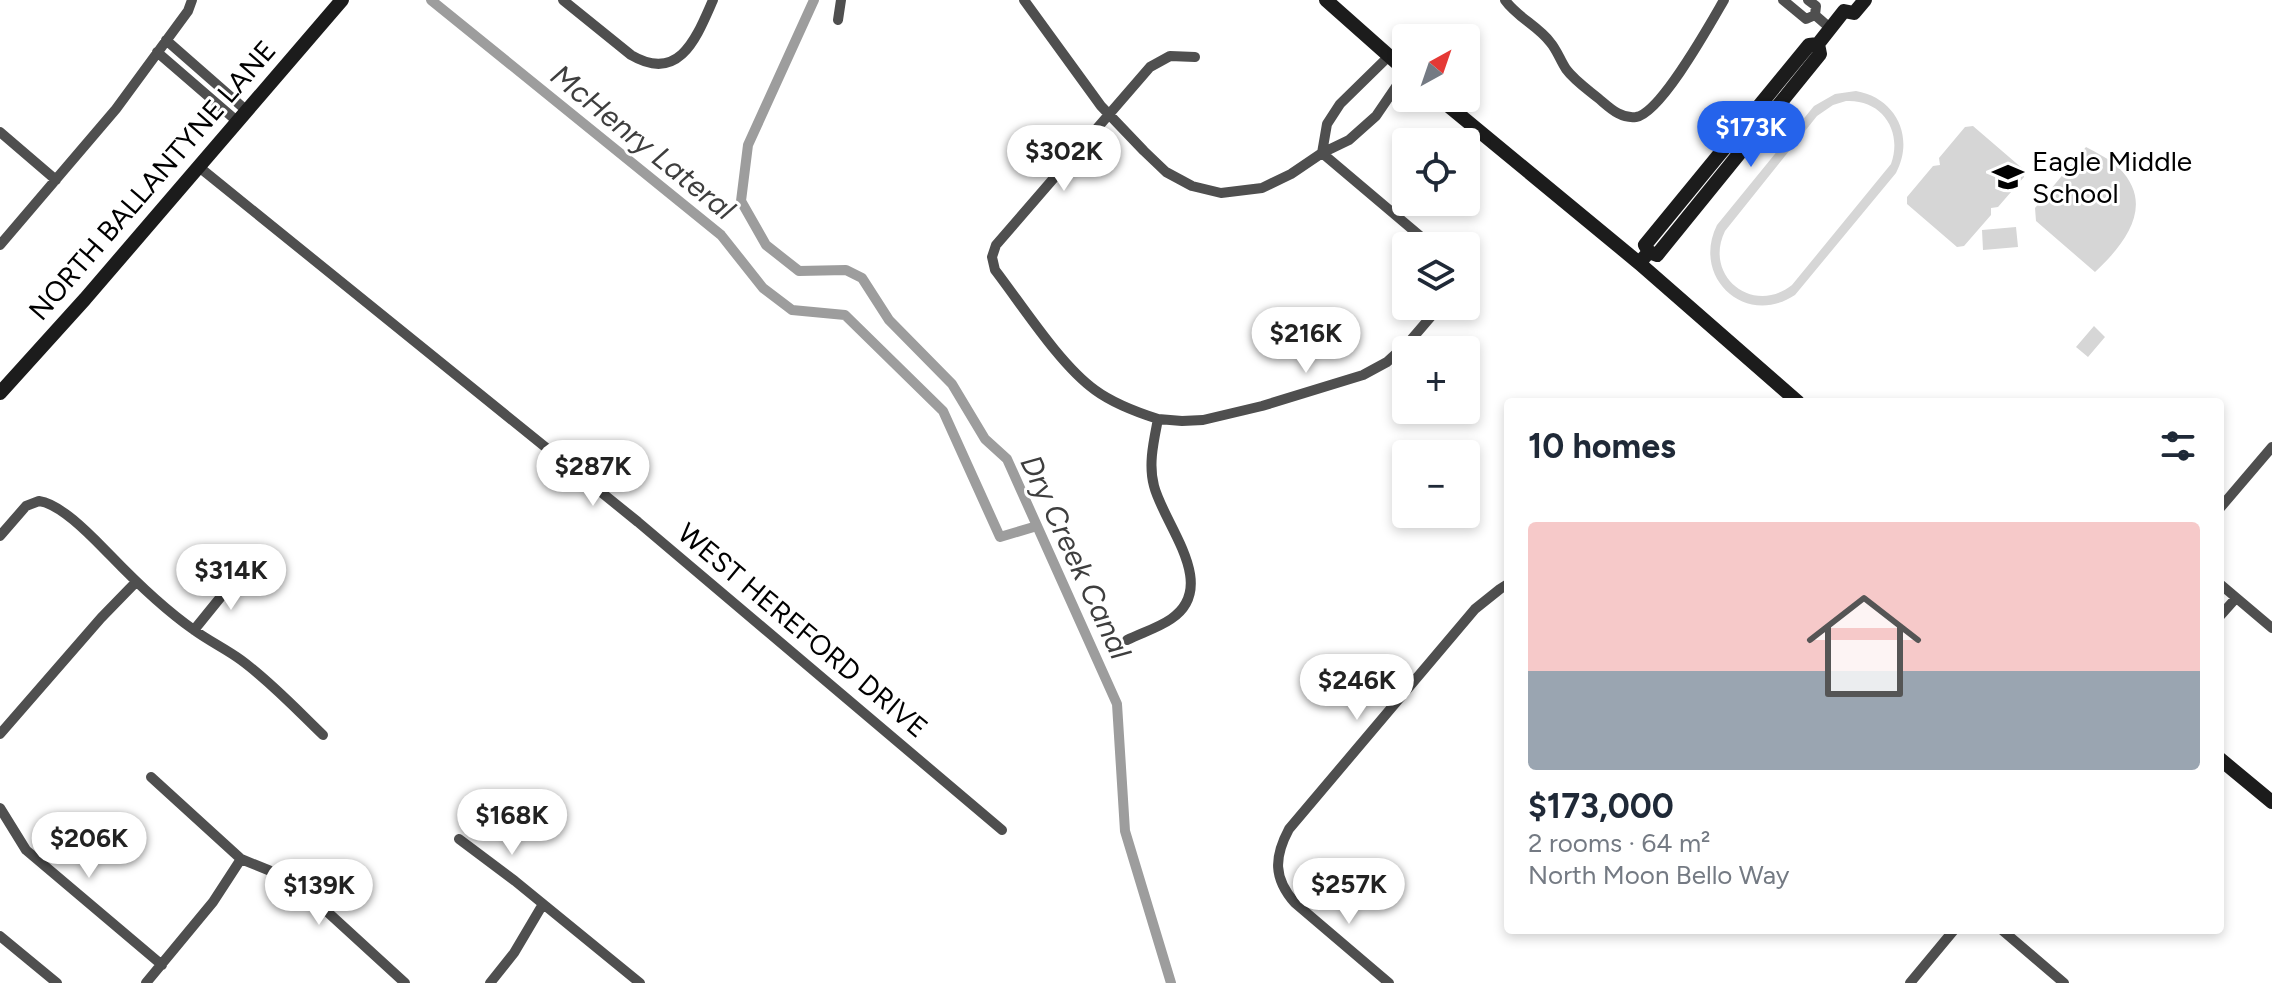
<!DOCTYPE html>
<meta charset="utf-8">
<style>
:root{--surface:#fff;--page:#f2f2f3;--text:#1f2937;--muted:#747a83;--accent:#2563eb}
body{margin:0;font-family:Figtree,sans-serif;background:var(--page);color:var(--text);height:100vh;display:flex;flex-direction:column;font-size:30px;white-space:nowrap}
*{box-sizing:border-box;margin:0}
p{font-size:26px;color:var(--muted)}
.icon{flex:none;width:44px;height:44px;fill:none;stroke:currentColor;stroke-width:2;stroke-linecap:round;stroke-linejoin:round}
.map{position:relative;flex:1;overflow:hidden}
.drawer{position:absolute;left:1504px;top:398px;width:720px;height:536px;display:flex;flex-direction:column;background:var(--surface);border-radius:8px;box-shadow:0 4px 12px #0003}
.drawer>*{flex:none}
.needle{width:52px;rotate:40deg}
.tools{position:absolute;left:1392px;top:24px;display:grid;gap:16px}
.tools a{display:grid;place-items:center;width:88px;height:88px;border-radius:8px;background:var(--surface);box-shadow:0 4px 12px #0003;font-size:40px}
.price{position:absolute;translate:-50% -68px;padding:0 18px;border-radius:28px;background:#fff;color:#222;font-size:26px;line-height:52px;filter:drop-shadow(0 2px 4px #0008)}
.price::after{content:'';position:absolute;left:50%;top:48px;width:24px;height:18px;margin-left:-12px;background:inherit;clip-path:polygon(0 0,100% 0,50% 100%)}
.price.current{background:var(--accent);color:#fff}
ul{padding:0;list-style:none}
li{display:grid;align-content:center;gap:16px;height:424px;padding:0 24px}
li span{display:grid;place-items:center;height:248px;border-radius:8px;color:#555}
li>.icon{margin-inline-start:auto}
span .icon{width:144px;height:144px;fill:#fffc;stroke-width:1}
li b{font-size:34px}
h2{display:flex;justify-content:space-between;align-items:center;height:96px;padding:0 24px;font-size:34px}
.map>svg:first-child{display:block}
</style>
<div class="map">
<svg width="2272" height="983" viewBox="0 0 2272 983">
<rect width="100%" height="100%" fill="#fff"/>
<path fill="#d6d6d6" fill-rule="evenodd" d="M 1856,91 C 1896,98 1915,137 1896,173 L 1795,295 C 1745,328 1691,277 1717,225 L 1814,106 L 1835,94 ZM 1846,101 C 1882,99 1903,131 1891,164 L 1792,285 C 1753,316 1703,276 1725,231 L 1817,116 L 1833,105 Z
M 1973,126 L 2023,169 L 2024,177 L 1998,207 L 1991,208 L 1991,215 L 1964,246 L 1957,247 L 1907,204 L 1907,197 L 1933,166 L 1940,165 L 1939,158 L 1965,127 Z
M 2086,147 C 2097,153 2110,159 2119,168 C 2156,205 2125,244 2095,272 L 2036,221 L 2035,208 Z
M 2016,227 L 2018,247 L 1983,250 L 1982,230 Z
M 2094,326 L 2105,337 L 2088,357 L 2076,347 Z"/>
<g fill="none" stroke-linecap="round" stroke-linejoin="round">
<path stroke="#9d9d9d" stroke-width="10" d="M 431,0 L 721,235 L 763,288 L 792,310 L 845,315 L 943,411 L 1000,537 L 1037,526
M 814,0 L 748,145 L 741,201 L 766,245 L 799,271 L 846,270 L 862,278 L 889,320 L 952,384 L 985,439 L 1007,459 L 1117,704 L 1125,831 L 1171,983"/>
<path stroke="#4f4f4f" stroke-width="10" d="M 563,0 L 631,55 C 680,84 697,36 713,0
M 1024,0 L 1101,106 L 1144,151 L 1166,172 L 1192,186 L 1221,193 L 1262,188 L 1291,174 L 1322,153 L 1349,140 L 1376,116 L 1406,72
M 1505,0 C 1517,17 1538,26 1550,42 C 1557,50 1560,60 1566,69 C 1574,80 1587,89 1598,98 C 1609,107 1620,119 1636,117 C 1661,113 1710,24 1724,0
M 1783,0 L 1806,19 L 1815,15
M 1808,0 L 1816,6 L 1815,15 L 1830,28
M 838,20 L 841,0
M 166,40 L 247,111
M 157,52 L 238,122
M 0,132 L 56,180
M 1322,153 L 1432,246
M 1322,153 L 1327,124 L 1340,104 L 1389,56
M 199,167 L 638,522 L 1002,830
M 0,245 L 116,109 L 188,11 L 192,0
M 1158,419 L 1182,421 L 1203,420 L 1262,406 L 1363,375 L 1387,362 L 1410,341 L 1440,306
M 2220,508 L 2272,447
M 0,536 L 26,506 L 39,501 C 62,504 94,539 111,556 C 137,583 164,609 194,630 C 209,641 226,649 241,660 C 271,682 297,710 323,735
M 2220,584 L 2272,628
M 2220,616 L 2236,598
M 194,630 L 241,572
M 1127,640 C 1141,633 1158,628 1171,619 C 1220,586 1164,525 1154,486 C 1148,464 1154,440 1158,419 C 1136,412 1114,404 1095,390 C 1060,365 1022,305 995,270 L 992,257 L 996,245 L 1150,67 L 1170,56 L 1195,57
M 0,734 L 101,618 L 136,582
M 151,777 L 241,859 L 283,876 L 310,896 L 405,983
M 0,808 L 26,850 L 162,965
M 459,839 L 515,881 L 640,983
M 2002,930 L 2064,983
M 0,936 L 57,983
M 146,983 L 213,902 L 241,859
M 490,983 L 514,953 L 543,904
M 1389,983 L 1295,903 C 1273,878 1274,857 1289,829 L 1475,609 L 1500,589 L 1508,584
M 1910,983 L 1954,930"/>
<path stroke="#1c1c1c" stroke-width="14" d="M 1326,0 L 1406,71
M 1844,11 L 1854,13 L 1865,0
M 1818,44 L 1844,11
M 1439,98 L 1639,263 L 1798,402
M 1649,252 L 1657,255 L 1820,54 L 1818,44
M 1639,263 L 1649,252 L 1645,245 L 1809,45 L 1818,44
M 0,393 L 85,299 L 342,0
M 2220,759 L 2272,802"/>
</g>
<defs>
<symbol id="school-bare" viewBox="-9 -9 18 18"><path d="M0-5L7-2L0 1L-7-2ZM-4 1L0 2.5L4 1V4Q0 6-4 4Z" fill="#000" stroke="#fff" stroke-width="2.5" paint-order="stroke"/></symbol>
</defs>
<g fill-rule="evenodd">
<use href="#school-bare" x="1986" y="155" width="44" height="44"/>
</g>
<g text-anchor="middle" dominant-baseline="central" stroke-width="6" stroke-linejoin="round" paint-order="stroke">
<g font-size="28" fill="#000" stroke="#fff" text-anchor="start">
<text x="2032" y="161">Eagle Middle<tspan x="2032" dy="32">School</tspan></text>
</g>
<g font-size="28" fill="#000" stroke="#fff">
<text transform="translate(152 180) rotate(-49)">NORTH BALLANTYNE LANE</text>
<text transform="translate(803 630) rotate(40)">WEST HEREFORD DRIVE</text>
</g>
<g font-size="30" font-style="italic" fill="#3e3e3e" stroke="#fff">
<text transform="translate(643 142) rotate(39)">McHenry Lateral</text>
<text transform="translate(1076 557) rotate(65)">Dry Creek Canal</text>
</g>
</g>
</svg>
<div class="tools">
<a><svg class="needle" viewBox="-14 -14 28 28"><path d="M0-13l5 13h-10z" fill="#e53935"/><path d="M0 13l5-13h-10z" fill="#747a83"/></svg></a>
<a><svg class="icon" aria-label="locate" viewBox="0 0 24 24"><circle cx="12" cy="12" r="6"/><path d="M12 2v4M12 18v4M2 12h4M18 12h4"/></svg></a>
<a><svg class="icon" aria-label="layers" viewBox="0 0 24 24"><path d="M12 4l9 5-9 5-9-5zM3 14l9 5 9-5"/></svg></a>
<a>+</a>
<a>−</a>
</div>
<b class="price current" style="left:1751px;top:169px">$173K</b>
<b class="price" style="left:1064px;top:193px">$302K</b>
<b class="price" style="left:1306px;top:375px">$216K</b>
<b class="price" style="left:593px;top:508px">$287K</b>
<b class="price" style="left:231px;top:612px">$314K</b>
<b class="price" style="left:1357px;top:722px">$246K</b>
<b class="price" style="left:512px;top:857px">$168K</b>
<b class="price" style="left:89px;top:880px">$206K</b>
<b class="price" style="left:1349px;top:926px">$257K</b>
<b class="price" style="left:319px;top:927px">$139K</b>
<section class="drawer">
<h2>10 homes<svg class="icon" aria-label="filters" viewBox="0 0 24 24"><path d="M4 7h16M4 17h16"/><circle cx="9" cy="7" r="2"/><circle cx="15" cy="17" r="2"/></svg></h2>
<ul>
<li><span style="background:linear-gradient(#f6c9c9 60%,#9aa5b1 0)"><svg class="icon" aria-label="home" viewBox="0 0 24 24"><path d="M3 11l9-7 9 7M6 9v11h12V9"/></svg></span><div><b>$173,000</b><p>2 rooms · 64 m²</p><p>North Moon Bello Way</p></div></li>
</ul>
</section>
</div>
